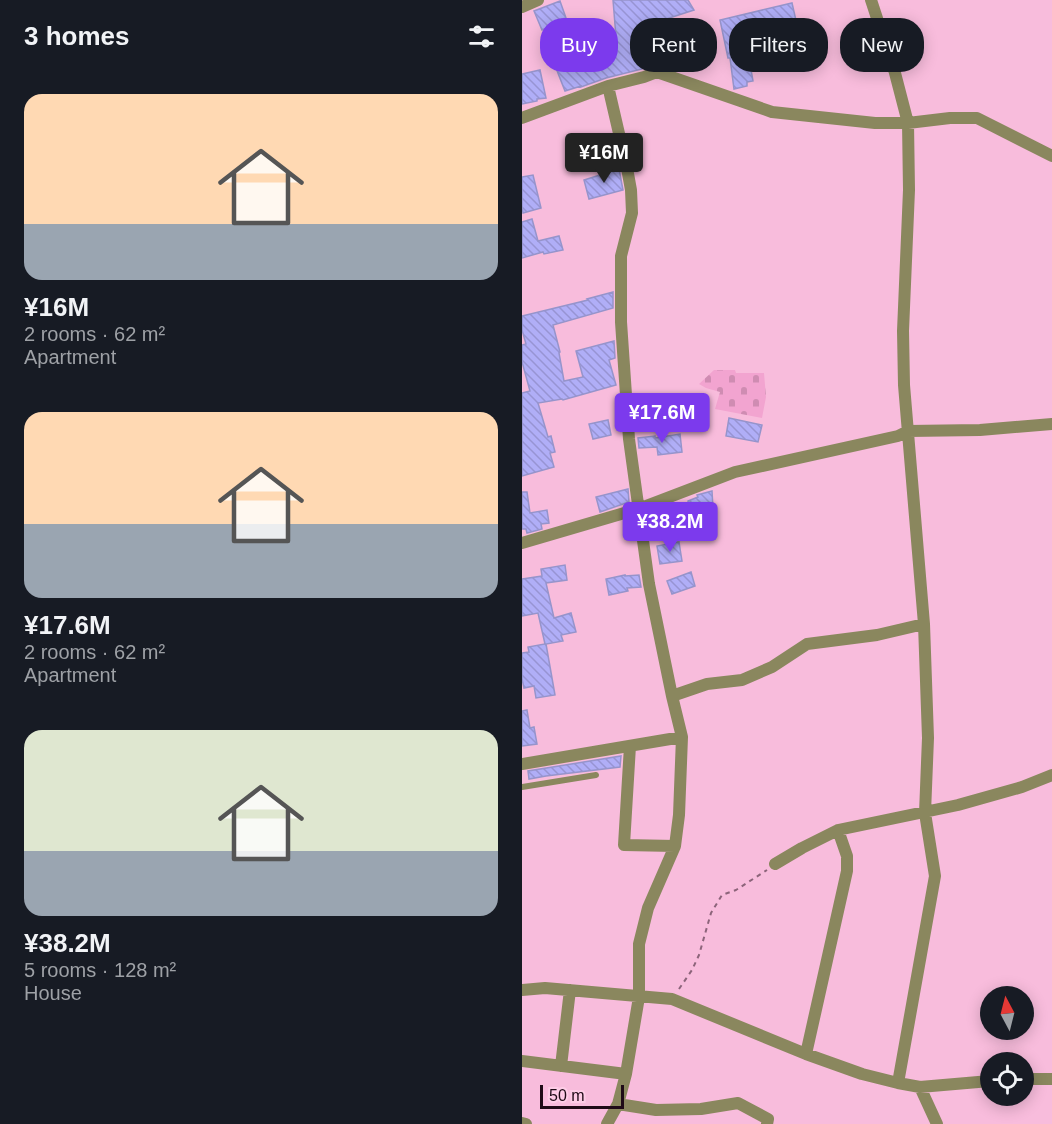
<!DOCTYPE html>
<meta charset="utf-8">
<style>
:root{--surface:#171b24;--page:#20242c;--text:#f1f3f6;--muted:#9ea1a6;--accent:#7c3aed}
body{margin:0;font-family:Arial,sans-serif;background:var(--page);color:var(--text);height:100vh;display:flex;flex-direction:column;font-size:22px;white-space:nowrap}
*{box-sizing:border-box;margin:0}
p{font-size:20px;color:var(--muted)}
.icon{flex:none;width:33px;height:33px;fill:none;stroke:currentColor;stroke-width:2;stroke-linecap:round;stroke-linejoin:round}
.map{position:relative;flex:1;overflow:hidden}
.panel{display:flex;flex-direction:column;background:var(--surface);width:522px}
.panel>*{flex:none}
.top-card{position:absolute;left:18px;top:18px;width:422px;height:54px;display:flex;gap:12px}
.needle{width:39px;rotate:353deg}
.tools{position:absolute;left:458px;top:986px;display:grid;gap:12px}
.tools a{display:grid;place-items:center;width:54px;height:54px;border-radius:50%;background:var(--surface);box-shadow:0 3px 15px #0003;font-size:30px}
.scale{position:absolute;left:18px;bottom:15px;width:84px;box-sizing:border-box;padding-left:6px;border:3px solid #1f0b17;border-top:0;font-size:16px;line-height:21px;white-space:nowrap;color:#1f0b17;-webkit-text-stroke:4px #fecde7;paint-order:stroke}
.price{position:absolute;translate:-50% -51px;padding:0 14px;border-radius:6px;background:var(--accent);color:#fff;font-size:20px;line-height:39px;filter:drop-shadow(0 2px 3px #0008)}
.price::after{content:'';position:absolute;left:50%;top:36px;width:18px;height:14px;margin-left:-9px;background:inherit;clip-path:polygon(0 0,100% 0,50% 100%)}
.price.selected{background:#222;color:#fff}
ul{padding:0;list-style:none}
li{display:grid;align-content:center;gap:12px;height:318px;padding:0 24px}
li span{display:grid;place-items:center;height:186px;border-radius:18px;color:#555}
li>.icon{margin-inline-start:auto}
span .icon{width:108px;height:108px;fill:#fffc;stroke-width:1}
li b{font-size:26px}
h2{display:flex;justify-content:space-between;align-items:center;height:72px;padding:0 24px;font-size:26px}
.tag{padding:0 21px;border-radius:24px;background:var(--surface);box-shadow:0 3px 15px #0003;font-size:21px;line-height:54px}
.tag.selected{background:var(--accent);color:#fff}
main{display:flex;flex:1;min-height:0}
.map>svg:first-child{display:block}
</style>
<main>
<section class="panel">
<h2>3 homes<svg class="icon" aria-label="filters" viewBox="0 0 24 24"><path d="M4 7h16M4 17h16"/><circle cx="9" cy="7" r="2"/><circle cx="15" cy="17" r="2"/></svg></h2>
<ul>
<li><span style="background:linear-gradient(#ffd9b3 70%,#9aa5b1 0)"><svg class="icon" aria-label="home" viewBox="0 0 24 24"><path d="M3 11l9-7 9 7M6 9v11h12V9"/></svg></span><div><b>¥16M</b><p>2 rooms · 62 m²</p><p>Apartment</p></div></li>
<li><span style="background:linear-gradient(#ffd9b3 60%,#9aa5b1 0)"><svg class="icon" aria-label="home" viewBox="0 0 24 24"><path d="M3 11l9-7 9 7M6 9v11h12V9"/></svg></span><div><b>¥17.6M</b><p>2 rooms · 62 m²</p><p>Apartment</p></div></li>
<li><span style="background:linear-gradient(#dfe7d0 65%,#9aa5b1 0)"><svg class="icon" aria-label="home" viewBox="0 0 24 24"><path d="M3 11l9-7 9 7M6 9v11h12V9"/></svg></span><div><b>¥38.2M</b><p>5 rooms · 128 m²</p><p>House</p></div></li>
</ul>
</section>
<div class="map">
<svg width="530" height="1124" viewBox="0 0 530 1124">
<defs>
<pattern id="cemetery-stones" width="16" height="16" patternUnits="userSpaceOnUse" patternTransform="scale(1.5)"><rect width="16" height="16" fill="#f2a4d0"/><path d="M2 7V4a2 2 0 0 1 4 0v3zM10 15v-3a2 2 0 0 1 4 0v3z" fill="#cf8cb2"/></pattern>
<pattern id="building-back-hatch" width="6" height="6" patternUnits="userSpaceOnUse" patternTransform="scale(1.5)"><rect width="6" height="6" fill="#b0aef7"/><path d="M-1 5l2 2M0 0l6 6M5-1l2 2" fill="none" stroke="#9794d3"/></pattern>
</defs>
<rect width="100%" height="100%" fill="#f8bcdc"/>
<path fill="url(#cemetery-stones)" d="M 192,370 L 213,370 L 214,373 L 242,373 L 244,397 L 240,418 L 193,409 L 198,392 L 184,388 L 177,384 Z"/>
<path fill="url(#building-back-hatch)" stroke="#9694cb" stroke-width="1.5" d="M 91,0 L 166,0 L 172,10 L 138,21 L 142,33 L 159,28 L 171,51 L 148,63 L 146,59 L 120,68 L 120,69 L 84,78 L 59,87 L 59,86 L 43,91 L 32,63 L 61,55 L 54,32 L 63,30 L 67,44 L 82,40 L 82,38 L 94,37 Z
M 38,1 L 44,18 L 40,19 L 41,22 L 20,30 L 12,11 Z
M 270,3 L 281,51 L 228,64 L 231,81 L 225,82 L 225,86 L 212,89 L 208,58 L 206,58 L 198,20 Z
M 18,70 L 24,98 L 15,99 L 15,101 L 0,104 L 0,74 Z
M 97,169 L 101,190 L 67,199 L 62,180 Z
M 11,175 L 19,208 L 1,213 L 0,208 L 0,177 Z
M 10,219 L 16,241 L 37,236 L 41,250 L 22,254 L 21,252 L 0,258 L 0,222 Z
M 91,292 L 91,308 L 31,325 L 38,352 L 37,353 L 42,381 L 61,377 L 54,351 L 92,341 L 93,358 L 87,360 L 94,385 L 41,400 L 40,399 L 16,403 L 26,437 L 29,436 L 33,452 L 28,453 L 32,467 L 0,476 L 0,393 L 8,391 L 0,362 L 0,345 L 4,344 L 0,330 L 0,316 L 66,300 L 65,299 Z
M 207,418 L 240,425 L 236,442 L 204,436 Z
M 86,420 L 89,435 L 71,439 L 67,424 Z
M 158,434 L 160,452 L 136,455 L 135,447 L 117,448 L 116,438 L 133,436 L 133,438 Z
M 106,489 L 107,502 L 78,512 L 74,497 Z
M 190,491 L 191,508 L 167,510 L 166,501 L 176,497 L 175,495 Z
M 0,492 L 5,492 L 8,513 L 25,510 L 27,523 L 19,524 L 20,529 L 5,533 L 4,529 L 0,529 Z
M 143,509 L 148,523 L 132,529 L 127,515 Z
M 172,512 L 177,524 L 158,532 L 153,520 Z
M 157,542 L 160,561 L 138,564 L 135,546 Z
M 43,565 L 45,580 L 24,583 L 32,618 L 49,613 L 54,632 L 39,635 L 41,641 L 24,644 L 33,695 L 14,698 L 12,686 L 2,688 L 0,679 L 0,653 L 7,652 L 6,647 L 23,644 L 16,613 L 0,616 L 0,579 L 20,576 L 19,569 Z
M 169,572 L 173,586 L 150,594 L 145,581 Z
M 103,575 L 103,576 L 117,575 L 119,587 L 105,588 L 106,591 L 87,595 L 84,579 Z
M 5,710 L 8,728 L 12,727 L 15,744 L 0,746 L 0,711 Z
M 99,756 L 98,767 L 24,776 L 7,779 L 6,771 Z"/>
<g fill="none" stroke-linecap="round" stroke-linejoin="round">
<path stroke="#8c647a" stroke-width="2" stroke-dasharray="4.5 4.5" stroke-linecap="butt" d="M 157,989 L 170,970 L 177,955 L 189,913 L 200,895 L 214,890 L 245,870"/>
<path stroke="#8a875e" stroke-width="6" d="M 0,787 L 74,775"/>
<path stroke="#8a875e" stroke-width="12" d="M 349,0 L 373,73 L 386,123 L 387,190 L 381,331 L 382,385 L 402,624 L 406,738 L 403,813 L 413,876 L 376,1083
M 0,7 L 16,0
M 0,118 L 86,86 L 122,77 L 135,72 L 250,112 L 353,123 L 386,123 L 428,118 L 455,118 L 530,156
M 0,543 L 116,509 L 213,472 L 376,436 L 386,431 L 458,430 L 530,424
M 150,696 L 185,684 L 220,680 L 250,667 L 285,644 L 355,635 L 402,624
M 108,746 L 102,845 L 153,846
M 0,764 L 160,737
M 253,864 L 280,848 L 316,830 L 436,805 L 500,787 L 530,775
M 0,990 L 23,988 L 150,999 L 284,1054 L 340,1074 L 376,1083 L 398,1087 L 468,1081
M 284,1054 L 325,871 L 325,856 L 316,830
M 0,1061 L 104,1074
M 39,1066 L 48,990
M 501,1079 L 530,1079
M 398,1087 L 415,1124
M 96,1104 L 134,1110 L 179,1109 L 216,1103 L 246,1119 L 245,1124
M 0,1123 L 4,1124
M 85,1124 L 96,1104 L 104,1074 L 117,997 L 117,944 L 126,908 L 153,846 L 157,815 L 160,737 L 150,696 L 127,584 L 107,439 L 99,322 L 99,256 L 110,213 L 109,190 L 105,168 L 86,86"/>
</g>
</svg>
<div class="tools">
<a><svg class="needle" viewBox="-14 -14 28 28"><path d="M0-13l5 13h-10z" fill="#e53935"/><path d="M0 13l5-13h-10z" fill="#9ea1a6"/></svg></a>
<a><svg class="icon" aria-label="locate" viewBox="0 0 24 24"><circle cx="12" cy="12" r="6"/><path d="M12 2v4M12 18v4M2 12h4M18 12h4"/></svg></a>
</div>
<div class="scale">50 m</div>
<b class="price selected" style="left:82px;top:184px">¥16M</b>
<b class="price" style="left:140px;top:444px">¥17.6M</b>
<b class="price" style="left:148px;top:553px">¥38.2M</b>
<div class="top-card">
<a class="tag selected">Buy</a>
<a class="tag">Rent</a>
<a class="tag">Filters</a>
<a class="tag">New</a>
</div>
</div>
</main>
